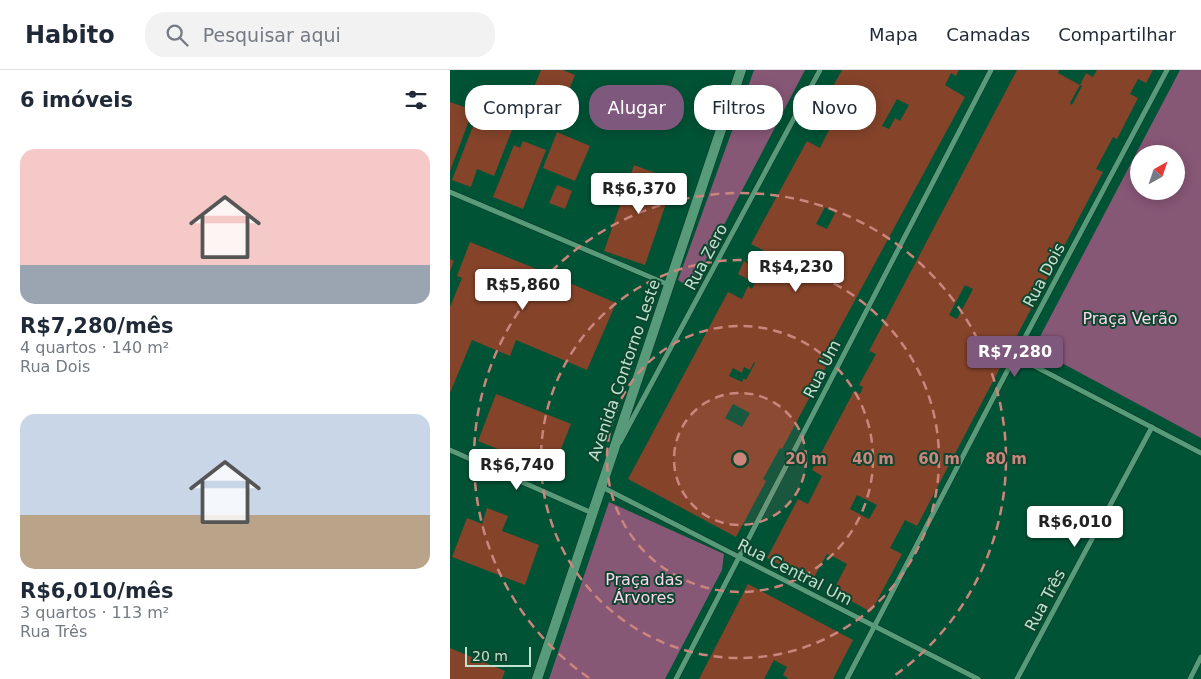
<!DOCTYPE html>
<html lang="pt">
<meta charset="utf-8">
<style>
:root{--surface:#fff;--page:#f2f2f3;--text:#1f2937;--muted:#747a83;--line:#e0e1e3;--accent:#7f587d}
body{margin:0;font-family:"DejaVu Sans",sans-serif;background:var(--page);color:var(--text);height:100vh;display:flex;flex-direction:column;font-size:19px;white-space:nowrap}
*{box-sizing:border-box;margin:0}
p{font-size:16px;color:var(--muted)}
.icon{flex:none;width:28px;height:28px;fill:none;stroke:currentColor;stroke-width:2;stroke-linecap:round;stroke-linejoin:round}
.map{position:relative;flex:1;overflow:hidden}
.drawer{display:flex;flex-direction:column;background:var(--surface);width:450px}
.drawer>*{flex:none}
.top-card{position:absolute;left:15px;top:15px;width:475px;height:45px;display:flex;gap:10px}
.needle{width:32px;rotate:40deg}
.fabs{position:absolute;left:680px;top:75px;display:grid;gap:10px}
.fabs a{display:grid;place-items:center;width:55px;height:55px;border-radius:50%;background:var(--surface);box-shadow:0 2px 12px #0003;font-size:25px}
.scale{position:absolute;left:15px;bottom:12px;width:66px;box-sizing:border-box;padding-left:5px;border:2px solid #c0e2cf;border-top:0;font-size:14px;line-height:18px;white-space:nowrap;color:#c0e2cf;-webkit-text-stroke:4px #0e452f;paint-order:stroke}
.price{position:absolute;translate:-50% -42px;padding:0 11px;border-radius:5px;background:#fff;color:#222;font-size:16px;line-height:32px;filter:drop-shadow(0 1px 2px #0008)}
.price::after{content:'';position:absolute;left:50%;top:30px;width:15px;height:11px;margin-left:-8px;background:inherit;clip-path:polygon(0 0,100% 0,50% 100%)}
.price.active{background:var(--accent);color:#fff}
ul{padding:0;list-style:none}
li{display:grid;align-content:center;gap:10px;height:265px;padding:0 20px}
li span{display:grid;place-items:center;height:155px;border-radius:15px;color:#555}
li>.icon{margin-inline-start:auto}
span .icon{width:90px;height:90px;fill:#fffc;stroke-width:1}
li b{font-size:21px}
h2{display:flex;justify-content:space-between;align-items:center;height:60px;padding:0 20px;font-size:21px}
.pill{padding:0 18px;border-radius:20px;background:var(--surface);box-shadow:0 2px 12px #0003;font-size:18px;line-height:45px}
.pill.active{background:var(--accent);color:#fff}
header{display:flex;align-items:center;gap:30px;box-sizing:border-box;height:70px;padding:0 25px;background:var(--surface);border-bottom:1px solid var(--line)}
header strong{font-size:24px}
nav{display:flex;gap:28px;margin-inline-start:auto;font-size:18px}
.search{width:350px;height:45px;background:var(--page);display:flex;align-items:center;gap:12px;box-sizing:border-box;padding:0 18px;border-radius:20px;color:var(--muted);font-size:19px}
main{display:flex;flex:1;min-height:0}
.map>svg:first-child{display:block}
</style>
<header>
<strong>Habito</strong>
<div class="search"><svg class="icon" aria-label="search" viewBox="0 0 24 24"><circle cx="10" cy="10" r="6"/><path d="M15 15l6 6"/></svg>Pesquisar aqui</div>
<nav><a>Mapa</a><a>Camadas</a><a>Compartilhar</a></nav>
</header>
<main>
<section class="drawer">
<h2>6 imóveis<svg class="icon" aria-label="filters" viewBox="0 0 24 24"><path d="M4 7h16M4 17h16"/><circle cx="9" cy="7" r="2"/><circle cx="15" cy="17" r="2"/></svg></h2>
<ul>
<li><span style="background:linear-gradient(#f6c9c9 75%,#9aa5b1 0)"><svg class="icon" aria-label="home" viewBox="0 0 24 24"><path d="M3 11l9-7 9 7M6 9v11h12V9"/></svg></span><div><b>R$7,280/mês</b><p>4 quartos · 140 m²</p><p>Rua Dois</p></div></li>
<li><span style="background:linear-gradient(#c9d6e8 65%,#b9a48a 0)"><svg class="icon" aria-label="home" viewBox="0 0 24 24"><path d="M3 11l9-7 9 7M6 9v11h12V9"/></svg></span><div><b>R$6,010/mês</b><p>3 quartos · 113 m²</p><p>Rua Três</p></div></li>
</ul>
</section>
<div class="map">
<svg width="751" height="609" viewBox="0 0 751 609">
<rect width="100%" height="100%" fill="#015336"/>
<path fill="#875776" fill-rule="evenodd" d="M 304,0 L 355,0 L 241,218 L 228,210 Z
M 730,0 L 751,0 L 751,368 L 584,278 ZM 689,84 L 726,84 L 726,121 L 689,121 Z
M 159,432 L 274,484 L 272,500 L 215,609 L 99,609 Z"/>
<path fill="#85432a" fill-rule="evenodd" d="M 91,0 L 113,0 L 125,5 L 108,48 L 85,38 L 83,44 L 74,41 Z
M 392,0 L 509,0 L 506,6 L 501,3 L 495,15 L 515,27 L 372,291 L 378,293 L 332,379 L 330,378 L 313,409 L 316,411 L 286,467 L 178,409 L 278,222 L 292,229 L 298,216 L 302,219 L 305,213 L 288,204 L 294,191 L 304,197 L 313,180 L 301,174 L 357,71 L 370,78 L 379,60 L 363,52 ZM 447,29 L 459,35 L 450,51 L 445,48 L 439,59 L 432,56 ZM 375,137 L 385,143 L 377,159 L 366,154 ZM 304,292 L 305,293 L 296,310 L 294,308 L 292,312 L 279,306 L 283,298 L 292,303 L 294,297 L 300,300 ZM 283,334 L 300,343 L 292,357 L 275,348 Z
M 567,0 L 609,0 L 608,3 L 630,15 L 636,3 L 643,7 L 647,0 L 703,0 L 696,13 L 688,9 L 680,24 L 688,28 L 667,69 L 663,67 L 646,99 L 653,102 L 467,456 L 455,450 L 440,478 L 452,484 L 421,542 L 383,521 L 397,494 L 384,487 L 377,484 L 362,511 L 317,488 L 348,429 L 358,434 L 372,406 L 362,400 L 404,321 L 410,324 L 413,317 L 409,315 L 426,284 L 419,281 ZM 630,15 L 632,16 L 622,35 L 620,33 ZM 515,215 L 523,219 L 507,249 L 499,245 ZM 407,425 L 427,435 L 419,449 L 400,439 Z
M 34,28 L 69,42 L 44,106 L 27,99 L 21,117 L 2,110 Z
M 0,32 L 23,40 L 0,101 Z
M 107,62 L 140,76 L 125,111 L 93,98 Z
M 73,71 L 96,80 L 73,139 L 43,127 L 64,75 L 70,78 Z
M 184,95 L 224,110 L 195,195 L 154,181 Z
M 107,115 L 122,121 L 115,139 L 99,133 Z
M 20,172 L 94,202 L 166,233 L 137,300 L 66,270 L 60,286 L 22,270 L 0,323 L 0,237 L 12,208 L 7,206 Z
M 0,189 L 4,191 L 0,201 Z
M 46,324 L 121,354 L 102,401 L 28,371 Z
M 37,438 L 58,446 L 52,461 L 89,475 L 75,515 L 2,487 L 17,448 L 32,454 Z
M 298,514 L 403,570 L 383,609 L 337,609 L 338,608 L 333,605 L 337,597 L 324,590 L 314,609 L 249,609 Z
M 0,578 L 55,601 L 52,609 L 0,609 Z"/>
<g fill="none" stroke-linecap="round" stroke-linejoin="round">
<defs>
<path id="minor" d="M 0,122 L 219,215
M 565,286 L 751,383
M 170,372 L 370,0
M 0,380 L 142,443
M 152,417 L 528,609
M 226,609 L 541,0
M 397,609 L 565,286 L 717,0
M 567,609 L 702,357
M 740,609 L 751,587"/>
<path id="secondary" d="M 87,609 L 291,0"/>
</defs>
<use href="#minor" stroke="#0e3323" stroke-width="6"/>
<use href="#secondary" stroke="#0e3323" stroke-width="11"/>
<use href="#minor" stroke="#579b7a" stroke-width="5"/>
<use href="#secondary" stroke="#579b7a" stroke-width="10"/>
</g>
<circle cx="290" cy="389" r="66" fill="#cb857c" fill-opacity=".12"/>
<g fill="none" stroke="#cb857c" stroke-width="2.5" stroke-dasharray="9 6">
<circle cx="290" cy="389" r="66"/>
<circle cx="290" cy="389" r="133"/>
<circle cx="290" cy="389" r="199"/>
<path d="M139 608A266 266 0 1 1 441 608"/>
</g>
<g text-anchor="middle" dominant-baseline="central" stroke-width="4" stroke-linejoin="round" paint-order="stroke">
<g font-size="16" fill="#c0e2cf" stroke="#0e452f">
<text transform="translate(256 187) rotate(-62)">Rua Zero</text>
<text transform="translate(594 205) rotate(-62)">Rua Dois</text>
<text transform="translate(372 299) rotate(-63)">Rua Um</text>
<text transform="translate(174 300) rotate(-71)">Avenida Contorno Leste</text>
<text transform="translate(345 502) rotate(27)">Rua Central Um</text>
<text transform="translate(595 530) rotate(-62)">Rua Três</text>
</g>
<g font-size="16" fill="#fdd7ee" stroke="#0e452f">
<text x="680" y="248">Praça Verão</text>
<text x="194" y="509">Praça das<tspan x="194" dy="18">Árvores</tspan></text>
</g>
</g>
<circle cx="290" cy="389" r="8" fill="#cb857c" stroke="#0e452f" stroke-width="2.5"/>
<g font-size="15" text-anchor="middle" font-weight="bold" fill="#cb857c" stroke="#0e452f" stroke-width="4" stroke-linejoin="round" paint-order="stroke">
<text x="356" y="394">20 m</text>
<text x="423" y="394">40 m</text>
<text x="489" y="394">60 m</text>
<text x="556" y="394">80 m</text>
</g>
</svg>
<div class="fabs">
<a><svg class="needle" viewBox="-14 -14 28 28"><path d="M0-13l5 13h-10z" fill="#e53935"/><path d="M0 13l5-13h-10z" fill="#747a83"/></svg></a>
</div>
<div class="scale">20 m</div>
<b class="price" style="left:189px;top:145px">R$6,370</b>
<b class="price" style="left:346px;top:223px">R$4,230</b>
<b class="price" style="left:73px;top:241px">R$5,860</b>
<b class="price active" style="left:565px;top:308px">R$7,280</b>
<b class="price" style="left:67px;top:421px">R$6,740</b>
<b class="price" style="left:625px;top:478px">R$6,010</b>
<div class="top-card">
<a class="pill">Comprar</a>
<a class="pill active">Alugar</a>
<a class="pill">Filtros</a>
<a class="pill">Novo</a>
</div>
</div>
</main>
